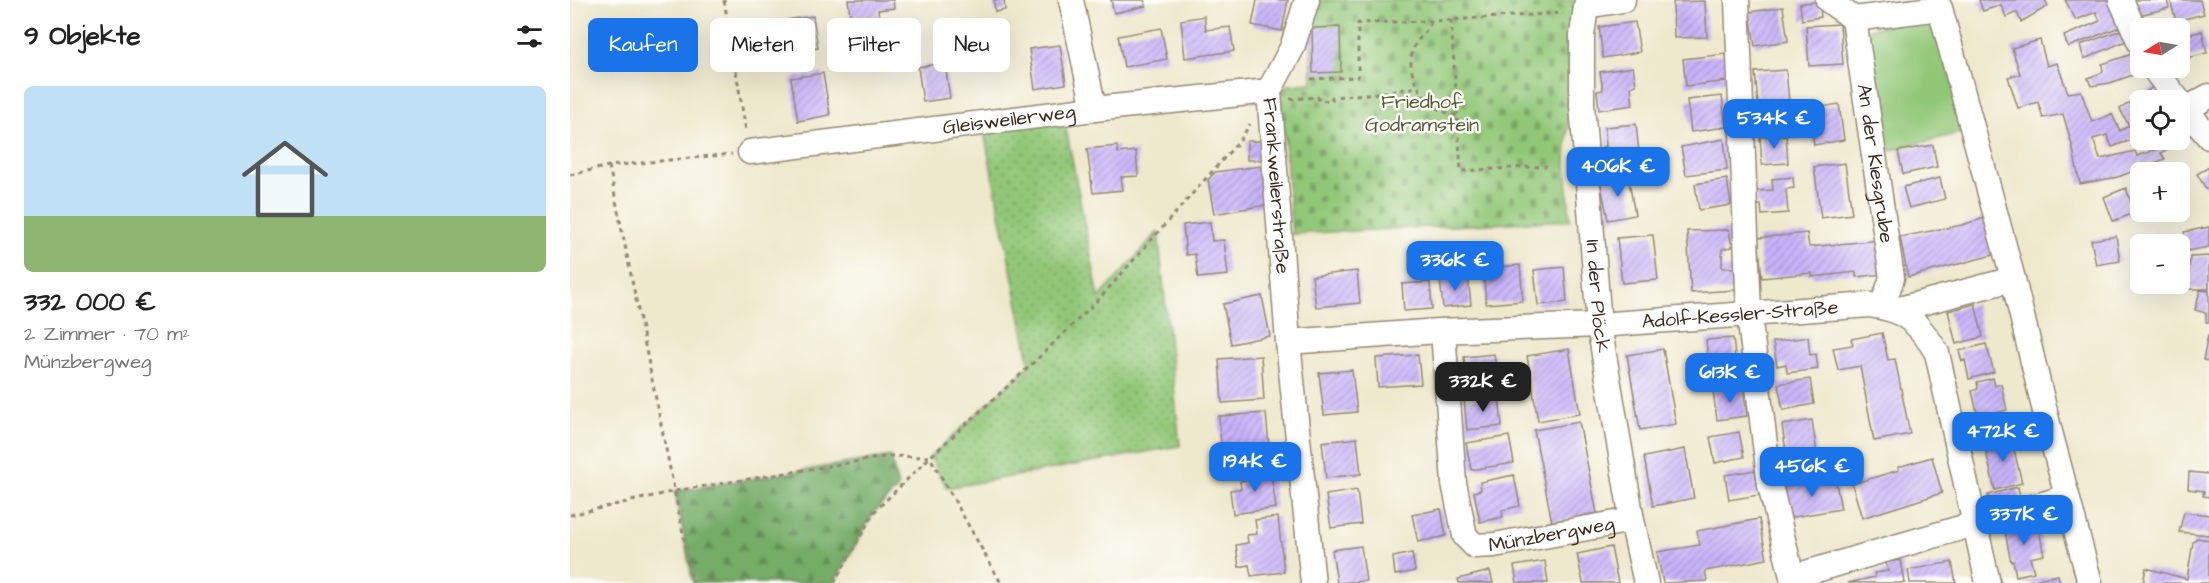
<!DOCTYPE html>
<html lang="de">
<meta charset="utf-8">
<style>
:root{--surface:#fff;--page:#f2f2f2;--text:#222;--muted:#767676;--accent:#1a73e8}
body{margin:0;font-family:"Architects Daughter",sans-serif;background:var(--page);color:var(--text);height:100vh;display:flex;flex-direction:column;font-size:22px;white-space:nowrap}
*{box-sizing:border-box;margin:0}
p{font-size:20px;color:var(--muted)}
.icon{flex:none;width:33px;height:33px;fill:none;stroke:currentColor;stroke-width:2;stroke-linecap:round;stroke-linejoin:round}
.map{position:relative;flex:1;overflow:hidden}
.drawer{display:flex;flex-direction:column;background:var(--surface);width:570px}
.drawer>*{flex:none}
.hud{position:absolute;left:18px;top:18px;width:570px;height:54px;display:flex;gap:12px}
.needle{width:39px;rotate:259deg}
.tools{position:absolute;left:1560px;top:18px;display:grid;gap:12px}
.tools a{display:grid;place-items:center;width:60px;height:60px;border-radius:9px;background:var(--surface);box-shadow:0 6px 24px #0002;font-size:30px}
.price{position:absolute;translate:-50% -51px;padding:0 14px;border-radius:12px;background:var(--accent);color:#fff;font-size:20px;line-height:39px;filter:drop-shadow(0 2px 3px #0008)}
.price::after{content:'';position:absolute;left:50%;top:36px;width:18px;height:14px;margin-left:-9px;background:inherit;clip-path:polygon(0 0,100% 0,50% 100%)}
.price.active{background:#222;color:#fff}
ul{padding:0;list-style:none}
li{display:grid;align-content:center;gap:12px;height:318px;padding:0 24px}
li span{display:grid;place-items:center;height:186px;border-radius:9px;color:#555}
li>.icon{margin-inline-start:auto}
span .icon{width:108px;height:108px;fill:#fffc;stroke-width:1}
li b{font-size:26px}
h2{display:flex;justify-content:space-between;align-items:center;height:72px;padding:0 24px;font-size:26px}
.pill{padding:0 21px;border-radius:9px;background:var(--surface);box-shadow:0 6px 24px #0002;font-size:21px;line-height:54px}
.pill.active{background:var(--accent);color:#fff}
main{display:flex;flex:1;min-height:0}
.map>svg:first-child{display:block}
</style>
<main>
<section class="drawer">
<h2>9 Objekte<svg class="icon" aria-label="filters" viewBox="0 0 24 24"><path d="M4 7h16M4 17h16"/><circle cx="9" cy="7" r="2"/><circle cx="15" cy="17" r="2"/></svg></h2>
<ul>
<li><span style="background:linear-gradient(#bfe0f5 70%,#8fb573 0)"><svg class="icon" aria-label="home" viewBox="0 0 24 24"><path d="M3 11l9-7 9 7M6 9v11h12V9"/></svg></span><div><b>332 000 €</b><p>2 Zimmer · 70 m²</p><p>Münzbergweg</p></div></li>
</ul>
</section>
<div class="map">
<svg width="1639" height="583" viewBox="0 0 1639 583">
<defs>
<pattern id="grass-dots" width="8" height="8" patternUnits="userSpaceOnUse" patternTransform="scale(1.5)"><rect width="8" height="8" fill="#92c778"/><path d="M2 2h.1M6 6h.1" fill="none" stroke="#78a262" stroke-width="1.8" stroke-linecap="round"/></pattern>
<pattern id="forest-firs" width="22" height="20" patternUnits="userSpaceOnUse" patternTransform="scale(1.5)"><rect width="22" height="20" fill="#75ac68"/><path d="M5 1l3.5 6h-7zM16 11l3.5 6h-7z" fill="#618c55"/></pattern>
<pattern id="cemetery-stones" width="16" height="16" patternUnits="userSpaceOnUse" patternTransform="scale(1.5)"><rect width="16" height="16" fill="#92c778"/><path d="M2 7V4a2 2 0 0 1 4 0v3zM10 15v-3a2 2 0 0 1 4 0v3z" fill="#78a262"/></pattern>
<pattern id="building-hatch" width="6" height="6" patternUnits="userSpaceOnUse" patternTransform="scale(1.5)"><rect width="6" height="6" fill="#c8b4fa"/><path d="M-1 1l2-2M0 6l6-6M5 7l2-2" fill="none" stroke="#a493ca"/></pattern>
</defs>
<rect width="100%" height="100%" fill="#fdfcf7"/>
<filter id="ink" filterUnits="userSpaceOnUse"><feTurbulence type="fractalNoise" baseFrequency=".0167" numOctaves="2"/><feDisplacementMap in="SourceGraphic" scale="12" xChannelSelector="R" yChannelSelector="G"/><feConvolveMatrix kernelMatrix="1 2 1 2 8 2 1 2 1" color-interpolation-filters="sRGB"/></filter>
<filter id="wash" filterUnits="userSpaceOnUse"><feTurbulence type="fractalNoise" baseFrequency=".008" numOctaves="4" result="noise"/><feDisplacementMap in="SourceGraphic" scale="24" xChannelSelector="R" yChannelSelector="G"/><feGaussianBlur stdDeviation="1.35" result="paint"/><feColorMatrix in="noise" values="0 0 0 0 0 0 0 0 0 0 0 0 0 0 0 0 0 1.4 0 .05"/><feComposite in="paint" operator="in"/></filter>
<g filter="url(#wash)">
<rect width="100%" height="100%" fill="#eee8cc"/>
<path fill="url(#grass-dots)" stroke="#66784b" stroke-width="1.5" d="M 493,113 L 529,298 L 588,232 L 610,446 L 377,488 L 360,457 L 460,365 L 412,122 Z"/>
<path fill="url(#forest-firs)" stroke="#586b43" stroke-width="1.5" d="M 321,456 L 328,488 L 304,512 L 264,583 L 123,583 L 105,491 Z"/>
<path fill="url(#cemetery-stones)" stroke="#66784b" stroke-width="1.5" d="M 747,0 L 1004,0 L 1005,12 L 1002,32 L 996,164 L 1000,220 L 722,234 L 711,92 L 718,85 L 742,83 L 741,19 Z"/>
<path fill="#92c778" stroke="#66784b" stroke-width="1.5" d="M 1360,15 L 1399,131 L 1309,153 L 1297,41 L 1299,29 Z"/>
<g id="blocks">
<path fill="url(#building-hatch)" d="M 278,0 L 323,0 L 324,8 L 308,10 L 310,24 L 282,28 Z
M 424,0 L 434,0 L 435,10 L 425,12 Z
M 541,0 L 574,0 L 576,6 L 544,13 Z
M 687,0 L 718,0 L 712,31 L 682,25 Z
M 1409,0 L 1475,0 L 1478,6 L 1451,22 L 1447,12 L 1436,17 L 1431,5 L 1413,11 Z
M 1495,0 L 1543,0 L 1555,25 L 1498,47 L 1494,36 L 1530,21 L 1526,12 L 1506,20 Z
M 1565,0 L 1597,0 L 1599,8 L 1569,15 Z
M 1600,0 L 1630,0 L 1634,14 L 1606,21 Z
M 1135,1 L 1137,37 L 1104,38 L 1103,2 Z
M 1249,1 L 1251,17 L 1232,20 L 1230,4 Z
M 1213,7 L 1218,41 L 1185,46 L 1180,12 Z
M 243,16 L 248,48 L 221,52 L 216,20 Z
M 634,16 L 636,30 L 660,27 L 664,51 L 615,58 L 611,20 Z
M 1065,22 L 1070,52 L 1033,58 L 1029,27 Z
M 1270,24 L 1273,64 L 1239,66 L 1236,26 Z
M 770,27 L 771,72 L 743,73 L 742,28 Z
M 591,28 L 597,59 L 554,67 L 548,36 Z
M 1554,29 L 1558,40 L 1514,59 L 1510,45 Z
M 1632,31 L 1637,53 L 1610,60 L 1610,37 Z
M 1470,40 L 1477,66 L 1487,63 L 1498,93 L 1511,91 L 1522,122 L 1542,114 L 1550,131 L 1559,126 L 1550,109 L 1586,85 L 1597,100 L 1570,100 L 1570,122 L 1561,125 L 1566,138 L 1542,147 L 1537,135 L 1523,139 L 1530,159 L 1565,151 L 1567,156 L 1588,149 L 1583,140 L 1610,140 L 1610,117 L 1621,135 L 1591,153 L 1595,159 L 1548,177 L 1510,184 L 1502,145 L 1493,114 L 1473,118 L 1468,102 L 1448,108 L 1438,77 L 1450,74 L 1442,48 Z
M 490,45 L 496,84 L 465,89 L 459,49 Z
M 1568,52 L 1570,68 L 1576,68 L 1577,70 L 1540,83 L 1521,86 L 1518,78 L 1533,72 L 1532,64 Z
M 1156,54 L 1159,81 L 1116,86 L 1113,59 Z
M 375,63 L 380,98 L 353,102 L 348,67 Z
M 1063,67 L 1066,85 L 1061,87 L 1063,105 L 1029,110 L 1027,91 L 1033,90 L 1030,72 Z
M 1216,70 L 1221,123 L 1232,122 L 1233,133 L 1213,135 L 1213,124 L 1198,126 L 1197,115 L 1189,115 L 1185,72 Z
M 253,73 L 260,115 L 228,121 L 221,78 Z
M 1152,96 L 1156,127 L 1121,132 L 1117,100 Z
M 1269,104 L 1274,140 L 1244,145 L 1239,109 Z
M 1066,124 L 1070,163 L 1034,166 L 1032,147 L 1036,147 L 1035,127 Z
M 1216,135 L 1218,163 L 1192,165 L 1190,137 Z
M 1154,139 L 1157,170 L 1116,175 L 1111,147 Z
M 677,141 L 694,141 L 694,160 L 677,160 Z
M 1363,145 L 1367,167 L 1333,174 L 1328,151 Z
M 547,146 L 548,153 L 566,151 L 568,176 L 551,177 L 553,190 L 523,193 L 517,149 Z
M 1275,163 L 1282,214 L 1251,218 L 1244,167 Z
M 691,166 L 696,205 L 644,214 L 638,180 L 645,172 Z
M 1639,167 L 1639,187 L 1636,189 L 1627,174 Z
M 1058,176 L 1065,215 L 1038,220 L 1030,181 Z
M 1223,177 L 1224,188 L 1216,189 L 1218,213 L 1192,215 L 1191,205 L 1187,205 L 1186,191 L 1203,190 L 1202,179 Z
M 1370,178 L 1375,199 L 1339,208 L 1333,187 Z
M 1157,179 L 1161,205 L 1129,210 L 1125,184 Z
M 1556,188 L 1565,213 L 1543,221 L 1534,197 Z
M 1421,216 L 1431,253 L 1338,277 L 1330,237 L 1392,225 Z
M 640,222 L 642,241 L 654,240 L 658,275 L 628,278 L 625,254 L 616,255 L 613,225 Z
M 1639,227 L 1639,247 L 1618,251 L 1614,232 Z
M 1159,230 L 1162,247 L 1152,249 L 1152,268 L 1165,268 L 1166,290 L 1121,293 L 1117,231 Z
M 1237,233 L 1239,247 L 1310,240 L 1314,274 L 1286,277 L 1286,272 L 1242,277 L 1242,273 L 1192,278 L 1188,238 Z
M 1083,235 L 1088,280 L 1052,283 L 1047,238 Z
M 1546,236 L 1550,261 L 1526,265 L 1521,240 Z
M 1610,254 L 1615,254 L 1617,274 L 1610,274 Z
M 1639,256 L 1639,289 L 1618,289 L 1620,257 Z
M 950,265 L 953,301 L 916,304 L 913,268 Z
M 994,267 L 997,302 L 968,305 L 964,270 Z
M 787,271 L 790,303 L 746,307 L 742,276 Z
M 898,276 L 901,305 L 873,308 L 870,278 Z
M 860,282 L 862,309 L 834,311 L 832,284 Z
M 1630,290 L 1639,291 L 1639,322 L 1636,322 L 1636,313 L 1625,310 Z
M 692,296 L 700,336 L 661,344 L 653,304 Z
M 1405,304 L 1413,337 L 1386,344 L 1378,311 Z
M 1312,333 L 1318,360 L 1325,359 L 1340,434 L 1304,441 L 1290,366 L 1268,370 L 1263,348 L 1283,345 L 1281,339 Z
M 1638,335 L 1639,335 L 1639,361 L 1633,360 Z
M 1238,337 L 1240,355 L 1246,354 L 1248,369 L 1217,373 L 1216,364 L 1207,366 L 1203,342 Z
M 1163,338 L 1167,375 L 1140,378 L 1136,340 Z
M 1416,344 L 1424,372 L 1399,379 L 1395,360 L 1392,361 L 1389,351 Z
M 999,349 L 1010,414 L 968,421 L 957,356 Z
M 1093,349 L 1106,424 L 1070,430 L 1057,355 Z
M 924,354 L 928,383 L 897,386 L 894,357 Z
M 848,355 L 851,384 L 808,387 L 806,358 Z
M 691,356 L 694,400 L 652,403 L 649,359 Z
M 782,370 L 787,412 L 754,415 L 749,373 Z
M 1423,378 L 1425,386 L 1431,384 L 1437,410 L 1408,417 L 1402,391 L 1408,389 L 1407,382 Z
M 1240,379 L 1244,404 L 1213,410 L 1208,384 Z
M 1173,387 L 1177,416 L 1147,420 L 1143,391 Z
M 929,397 L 932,426 L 897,430 L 894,400 Z
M 696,413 L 700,458 L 652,461 L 649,416 Z
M 1437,418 L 1439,430 L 1409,437 L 1406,425 Z
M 1242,420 L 1247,454 L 1217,458 L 1212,425 Z
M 1009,422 L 1027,513 L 982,522 L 964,430 Z
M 1169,432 L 1174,457 L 1145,463 L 1140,437 Z
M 939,436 L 944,463 L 901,470 L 896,443 Z
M 1441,437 L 1452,483 L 1425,490 L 1414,443 Z
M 787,438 L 791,474 L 756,478 L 752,442 Z
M 1115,449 L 1124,498 L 1083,506 L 1074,457 Z
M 1362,457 L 1372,493 L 1292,518 L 1282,484 L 1329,470 L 1328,467 Z
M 700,466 L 706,508 L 663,514 L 660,490 L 671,489 L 670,481 L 686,478 L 684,468 Z
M 1185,470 L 1189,495 L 1159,500 L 1155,475 Z
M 1619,472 L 1639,474 L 1639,497 L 1633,496 L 1634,491 L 1618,489 Z
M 944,475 L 950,506 L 932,510 L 933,517 L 910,522 L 904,492 L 911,490 L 910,482 Z
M 1265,478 L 1271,509 L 1218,518 L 1213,487 Z
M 1448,487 L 1450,497 L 1421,505 L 1418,495 Z
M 787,490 L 791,524 L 761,528 L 756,495 Z
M 871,509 L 876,536 L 848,542 L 842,515 Z
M 1614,512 L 1639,515 L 1639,535 L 1609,532 Z
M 708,517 L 714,572 L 681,576 L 679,565 L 669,567 L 666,545 L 678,543 L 677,535 L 687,534 L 685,520 Z
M 1189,519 L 1197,559 L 1135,571 L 1137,581 L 1093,583 L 1087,552 L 1130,545 L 1127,531 Z
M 1467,520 L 1474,555 L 1460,558 L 1464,572 L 1446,576 L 1443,561 L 1441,562 L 1434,527 Z
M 1627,538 L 1639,540 L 1639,583 L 1573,583 L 1576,568 L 1617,579 L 1623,542 Z
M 791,546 L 796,581 L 767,583 L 762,550 Z
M 1041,547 L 1048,583 L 1013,583 L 1007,554 Z
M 842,553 L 845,571 L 825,575 L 823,557 Z
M 1331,560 L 1335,583 L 1278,583 L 1305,577 L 1304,573 L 1318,571 L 1316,562 Z
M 975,561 L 978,583 L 947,583 L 944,566 Z
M 1382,562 L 1386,583 L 1340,583 L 1338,570 Z
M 920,571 L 923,583 L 889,583 L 888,579 Z
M 1488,575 L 1490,583 L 1454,583 L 1454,582 Z"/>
</g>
</g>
<g filter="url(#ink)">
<use href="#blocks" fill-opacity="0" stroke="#948975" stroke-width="1.5"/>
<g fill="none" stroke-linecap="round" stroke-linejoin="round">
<defs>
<g id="minor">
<path d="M 501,0 L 524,109"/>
<path id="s1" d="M 737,0 L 722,48 L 699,91 L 718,342 L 743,583"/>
<path id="s2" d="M 1017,0 L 1012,35 L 1012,105 L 1029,325 L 1062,520 L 1076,583"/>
<path d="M 1167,0 L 1179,314 L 1200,485 L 1222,577 L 1497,497"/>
<path d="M 1258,0 L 1284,19 L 1370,8 L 1443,279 L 1479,428 L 1520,583"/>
<path d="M 1551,0 L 1570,43"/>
<path d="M 1016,6 L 1053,0"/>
<path id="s3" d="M 1284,19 L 1322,278 L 1312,307"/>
<path d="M 1583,68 L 1608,100"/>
<path d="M 1610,103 L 1639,137"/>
<path d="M 1615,110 L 1639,96"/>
<path id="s4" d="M 180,152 L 524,109 L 699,91"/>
<path d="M 1325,310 L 1443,279"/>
<path id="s5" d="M 873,331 L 884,483 L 895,536 L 905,546 L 924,545 L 1062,520"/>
<path id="s6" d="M 718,342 L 868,331 L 1029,325 L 1300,305 C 1335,309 1350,324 1367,353 L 1418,583"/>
</g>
</defs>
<use href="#minor" stroke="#948975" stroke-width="27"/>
<path stroke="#948975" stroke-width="3" stroke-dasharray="4.5 4.5" stroke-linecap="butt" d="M 154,0 L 176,131
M 881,20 L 891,171 L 977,166
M 861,22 C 857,32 847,39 843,49 C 833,77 861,115 889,115
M 741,79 L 788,77 L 788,23 L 862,21 L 993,13
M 720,99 L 748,97 L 749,101 L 762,100 L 762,97 L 809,93 L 848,87
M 39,166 L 123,583
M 0,175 L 39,166 L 162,154
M 0,515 L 105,491 L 321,456 L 360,457 L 431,583
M 264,583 L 304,512 L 360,457 L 460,366 L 529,299 L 671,139 L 680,124"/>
<use href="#minor" stroke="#fff" stroke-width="24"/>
</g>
</g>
<g text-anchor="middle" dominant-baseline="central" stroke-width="5" stroke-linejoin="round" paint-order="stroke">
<g font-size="20" fill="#555939" stroke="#fdfcf7">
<text x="852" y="102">Friedhof<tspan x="852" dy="23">Godramstein</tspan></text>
</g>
<g font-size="20" fill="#3b2a1e" stroke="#fdfcf7">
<text stroke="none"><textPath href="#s4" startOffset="261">Gleisweilerweg</textPath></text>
<text stroke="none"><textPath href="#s3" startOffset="146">An der Kiesgrube</textPath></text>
<text stroke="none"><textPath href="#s1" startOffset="194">Frankweilerstraße</textPath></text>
<text stroke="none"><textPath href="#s2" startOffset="297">In der Plöck</textPath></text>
<text stroke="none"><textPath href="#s6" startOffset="453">Adolf-Kessler-Straße</textPath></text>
<text stroke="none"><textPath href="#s5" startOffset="298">Münzbergweg</textPath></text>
</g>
</g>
</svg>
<div class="tools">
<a><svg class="needle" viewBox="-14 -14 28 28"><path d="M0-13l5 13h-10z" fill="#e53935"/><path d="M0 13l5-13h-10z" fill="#767676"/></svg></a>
<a><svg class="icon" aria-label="locate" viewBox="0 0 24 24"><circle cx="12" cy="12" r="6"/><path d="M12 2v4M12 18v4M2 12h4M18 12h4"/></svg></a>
<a>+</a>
<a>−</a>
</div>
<b class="price" style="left:1204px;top:150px">534K €</b>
<b class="price" style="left:1048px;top:198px">406K €</b>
<b class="price" style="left:885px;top:292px">336K €</b>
<b class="price" style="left:1160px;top:404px">613K €</b>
<b class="price active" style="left:913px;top:413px">332K €</b>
<b class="price" style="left:1433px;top:463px">472K €</b>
<b class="price" style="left:685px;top:493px">194K €</b>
<b class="price" style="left:1242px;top:498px">456K €</b>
<b class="price" style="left:1454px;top:546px">337K €</b>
<div class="hud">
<a class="pill active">Kaufen</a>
<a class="pill">Mieten</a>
<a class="pill">Filter</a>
<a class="pill">Neu</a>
</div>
</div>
</main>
